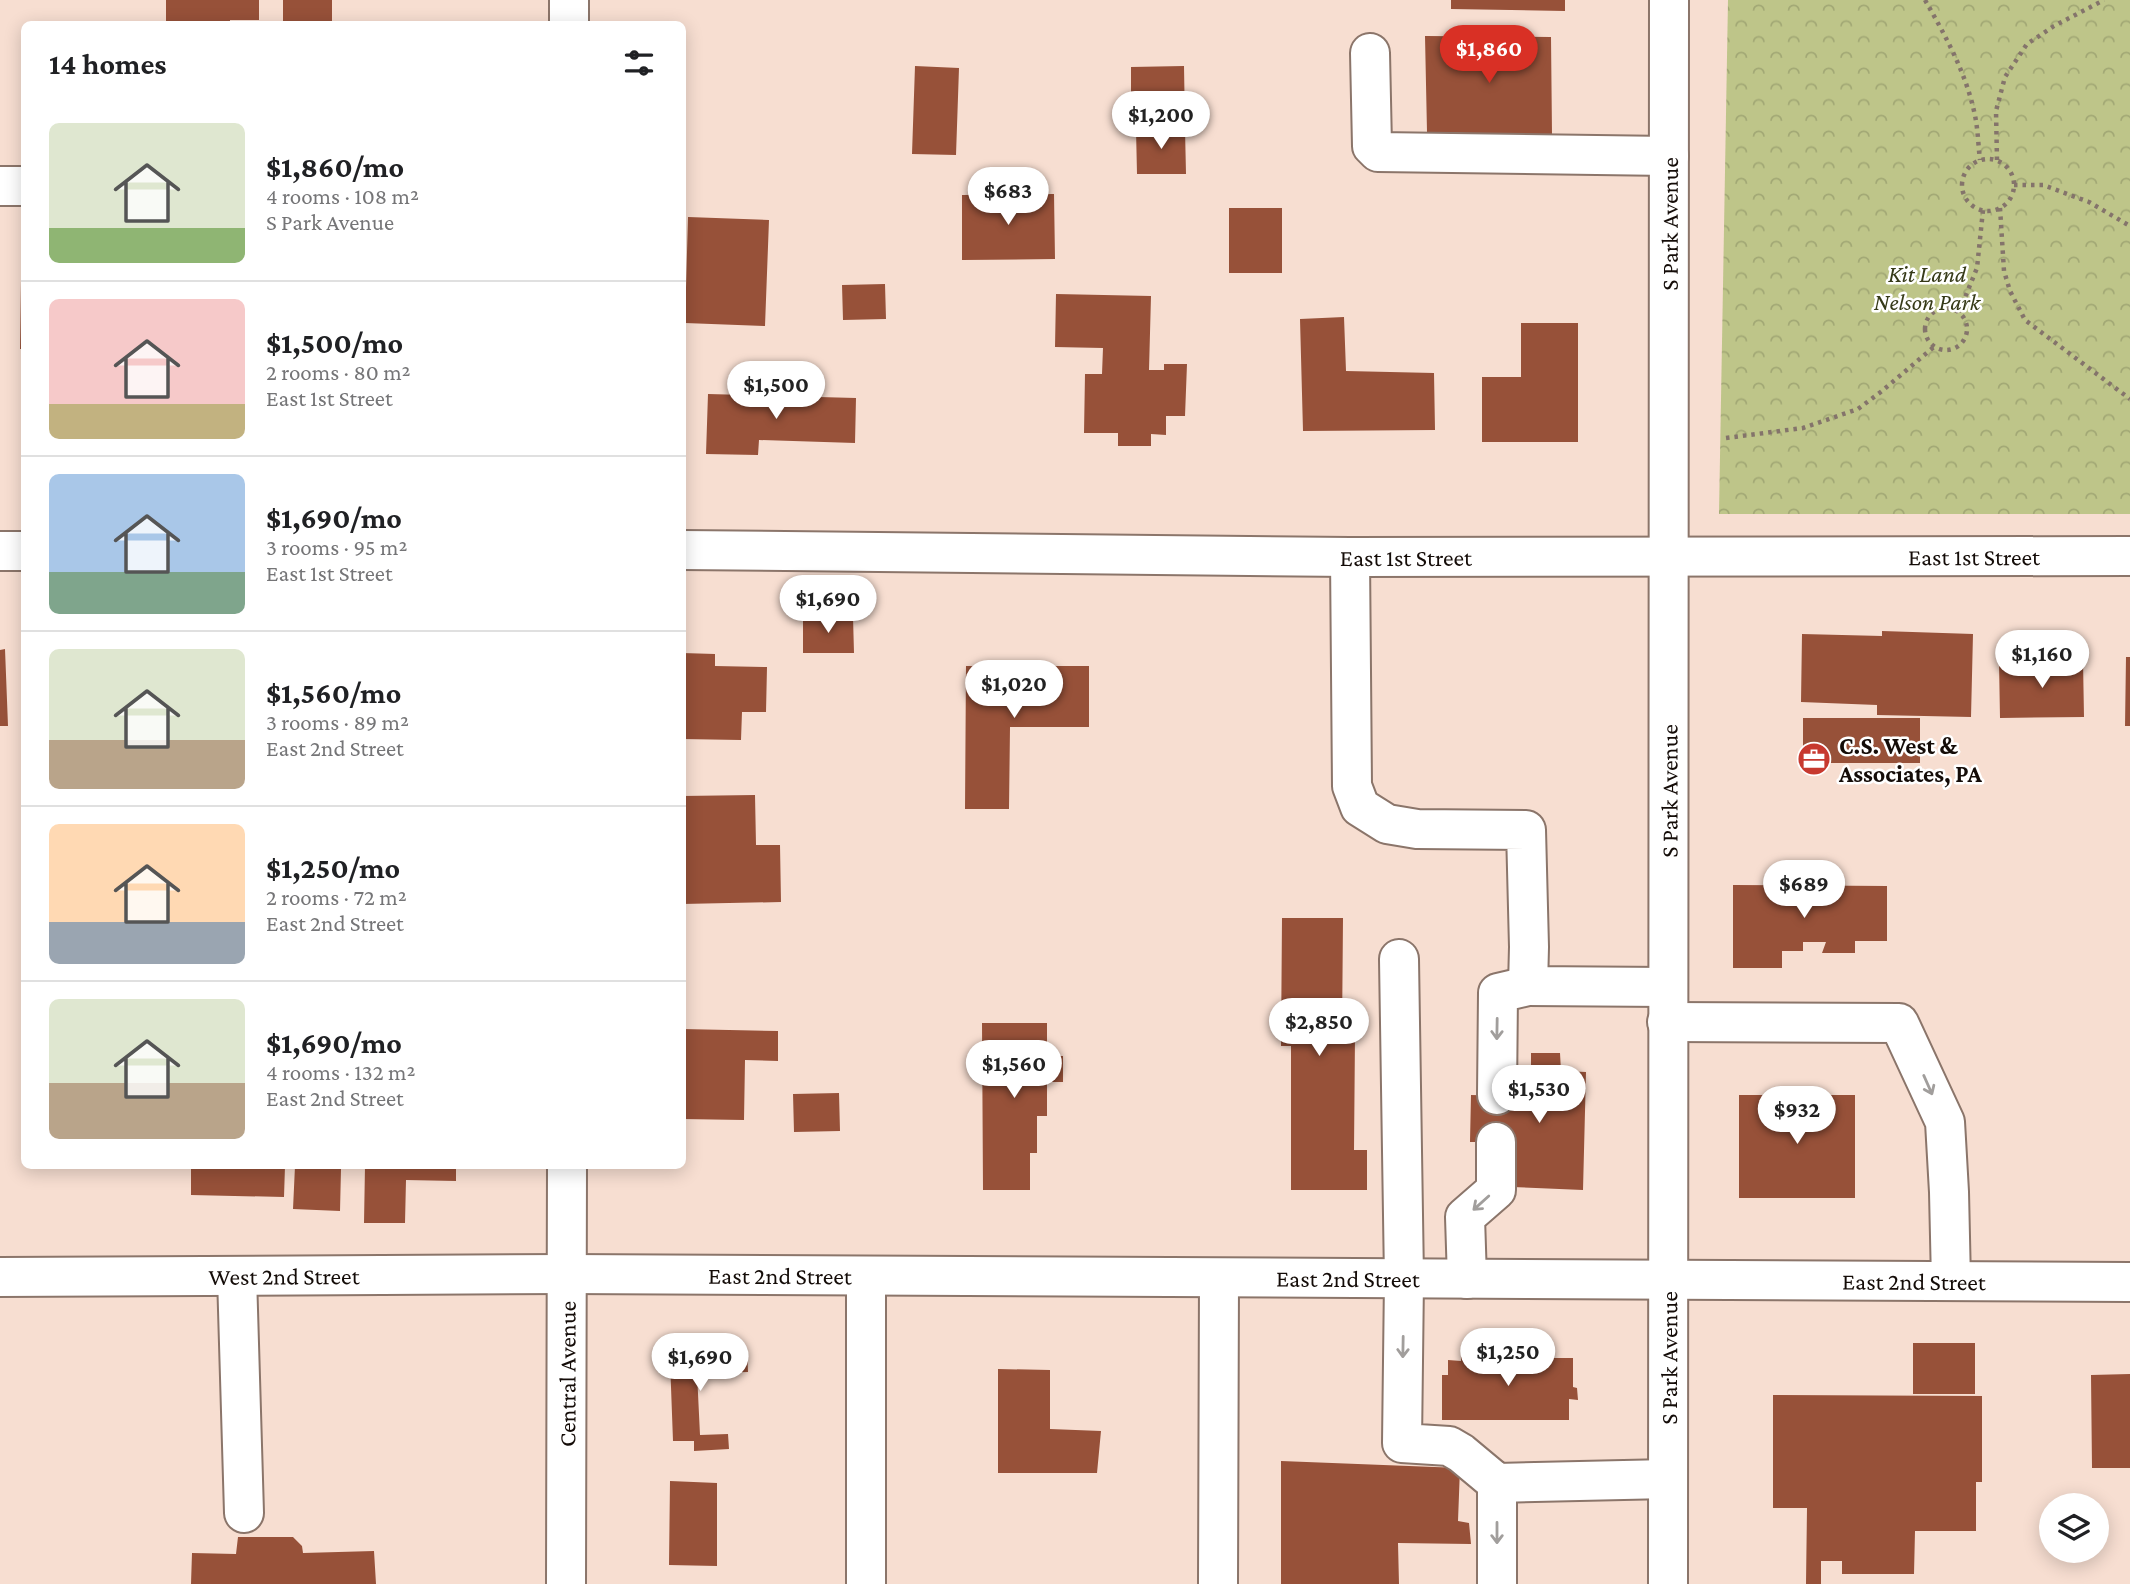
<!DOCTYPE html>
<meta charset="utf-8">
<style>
:root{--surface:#fff;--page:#f2f2f2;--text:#202124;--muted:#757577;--line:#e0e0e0;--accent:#d93025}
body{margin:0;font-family:"Crimson Pro",serif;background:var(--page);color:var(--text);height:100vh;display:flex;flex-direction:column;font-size:26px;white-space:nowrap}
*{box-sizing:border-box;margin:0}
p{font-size:23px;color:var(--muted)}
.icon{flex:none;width:38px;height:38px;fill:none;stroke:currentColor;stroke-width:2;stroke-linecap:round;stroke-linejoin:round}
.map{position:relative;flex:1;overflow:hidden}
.side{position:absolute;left:21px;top:21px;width:665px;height:1148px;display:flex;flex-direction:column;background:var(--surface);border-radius:10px;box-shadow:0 4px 18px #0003}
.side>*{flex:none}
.buttons{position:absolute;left:2039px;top:1493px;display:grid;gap:14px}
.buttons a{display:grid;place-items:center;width:70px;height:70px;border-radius:50%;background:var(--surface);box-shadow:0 4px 18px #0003;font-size:35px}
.price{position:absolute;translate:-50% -60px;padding:0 16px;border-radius:24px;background:#fff;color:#222;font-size:23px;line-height:46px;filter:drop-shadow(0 2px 4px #0008)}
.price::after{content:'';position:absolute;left:50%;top:42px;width:21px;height:16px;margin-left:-10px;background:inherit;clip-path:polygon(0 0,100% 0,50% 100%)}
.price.current{background:var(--accent);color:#fff}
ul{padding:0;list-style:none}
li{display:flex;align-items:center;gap:21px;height:175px;padding:0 28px}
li+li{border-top:2px solid var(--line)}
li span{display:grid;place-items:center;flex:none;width:196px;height:140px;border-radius:10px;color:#555}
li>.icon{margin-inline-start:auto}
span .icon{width:84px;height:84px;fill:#fffc;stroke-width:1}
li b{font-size:30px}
h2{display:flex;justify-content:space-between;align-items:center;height:84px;padding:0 28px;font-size:30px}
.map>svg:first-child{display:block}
</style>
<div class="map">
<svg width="2130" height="1584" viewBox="0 0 2130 1584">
<defs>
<pattern id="park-crowns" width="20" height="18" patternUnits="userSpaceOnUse" patternTransform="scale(1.75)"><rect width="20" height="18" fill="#bec589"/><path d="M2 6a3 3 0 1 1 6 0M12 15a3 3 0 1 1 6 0" fill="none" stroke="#a2a875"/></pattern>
</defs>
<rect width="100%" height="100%" fill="#f7ded1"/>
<path fill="url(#park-crowns)" d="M 1728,0 L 2130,0 L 2130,514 L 1719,514 Z"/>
<path fill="#975139" d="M 166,0 L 259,0 L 259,20 L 230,20 L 230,24 L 166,23 Z
M 283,0 L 332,0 L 332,24 L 283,24 Z
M 1451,0 L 1565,0 L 1565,11 L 1451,9 Z
M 1425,36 L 1551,37 L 1552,135 L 1427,132 Z
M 915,66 L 959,68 L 956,155 L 912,154 Z
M 1184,66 L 1185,125 L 1131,126 L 1131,67 Z
M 1136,129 L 1185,129 L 1186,174 L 1137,174 Z
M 1054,194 L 1055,259 L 962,260 L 962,195 Z
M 1229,208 L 1282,208 L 1282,273 L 1229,273 Z
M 688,217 L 769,220 L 765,326 L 685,323 Z
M 21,281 L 24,281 L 24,349 L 20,349 Z
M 885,284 L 886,319 L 843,320 L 842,285 Z
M 1056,294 L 1151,296 L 1149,370 L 1164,370 L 1164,364 L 1187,364 L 1185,416 L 1166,416 L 1166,435 L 1151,434 L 1151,446 L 1118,446 L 1118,433 L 1084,433 L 1085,374 L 1102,374 L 1103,348 L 1055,347 Z
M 1344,317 L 1346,371 L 1434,373 L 1435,430 L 1303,431 L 1300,319 Z
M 1521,323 L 1578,323 L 1578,442 L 1482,442 L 1482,377 L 1521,377 Z
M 708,394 L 856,398 L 855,443 L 759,440 L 758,455 L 706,454 Z
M 803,617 L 853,617 L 854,653 L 803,653 Z
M 1882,631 L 1973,634 L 1971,717 L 1877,715 L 1877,705 L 1801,702 L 1802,634 L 1882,636 Z
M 5,649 L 8,726 L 0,726 L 0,650 Z
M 682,653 L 715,654 L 715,666 L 767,667 L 766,712 L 742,712 L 741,740 L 682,739 Z
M 2126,657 L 2130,657 L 2130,726 L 2125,726 Z
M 2083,661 L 2084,717 L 2000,718 L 1999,662 Z
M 966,666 L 1089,666 L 1089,727 L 1010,727 L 1009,809 L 965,809 Z
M 1803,718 L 1920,718 L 1920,763 L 1803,763 Z
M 755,795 L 756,845 L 780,845 L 781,902 L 682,904 L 682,796 Z
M 1733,885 L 1887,886 L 1887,941 L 1855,941 L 1855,953 L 1822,953 L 1826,942 L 1803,942 L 1803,951 L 1782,951 L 1782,968 L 1733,968 Z
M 1282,918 L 1343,918 L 1342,1035 L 1355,1035 L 1354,1150 L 1367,1150 L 1367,1190 L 1291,1190 L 1291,1046 L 1281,1046 Z
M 982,1023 L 1047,1023 L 1047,1056 L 1063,1056 L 1063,1082 L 1047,1082 L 1047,1116 L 1037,1116 L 1037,1153 L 1030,1153 L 1030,1190 L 983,1190 Z
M 682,1029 L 778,1031 L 778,1061 L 745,1060 L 744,1120 L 682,1119 Z
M 1531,1053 L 1560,1053 L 1561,1071 L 1586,1072 L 1583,1190 L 1512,1187 L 1516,1142 L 1470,1142 L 1471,1095 L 1516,1096 L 1516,1074 L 1531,1074 Z
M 839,1093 L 840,1131 L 794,1132 L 793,1094 Z
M 1739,1095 L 1855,1095 L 1855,1198 L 1739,1198 Z
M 191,1166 L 285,1166 L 284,1197 L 191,1195 Z
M 295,1166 L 328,1166 L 328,1169 L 341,1169 L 340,1211 L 293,1209 Z
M 365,1166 L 456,1166 L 456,1181 L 406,1180 L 405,1223 L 364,1223 Z
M 1913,1343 L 1975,1343 L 1975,1394 L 1913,1394 Z
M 747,1347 L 748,1372 L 697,1373 L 700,1435 L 728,1434 L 729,1449 L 694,1451 L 694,1441 L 673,1441 L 670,1360 L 697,1358 L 696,1349 Z
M 1474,1351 L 1524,1351 L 1523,1361 L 1549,1361 L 1547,1358 L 1573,1358 L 1573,1387 L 1577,1388 L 1578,1400 L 1569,1399 L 1569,1420 L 1442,1420 L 1442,1375 L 1448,1375 L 1448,1360 L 1461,1361 L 1461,1357 L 1474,1357 Z
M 998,1369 L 1050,1370 L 1050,1429 L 1101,1431 L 1097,1473 L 998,1473 Z
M 2130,1374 L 2130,1468 L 2092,1468 L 2091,1375 Z
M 1773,1395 L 1982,1396 L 1982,1482 L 1976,1482 L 1976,1531 L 1915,1531 L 1914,1574 L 1842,1574 L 1842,1561 L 1821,1561 L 1821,1584 L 1806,1584 L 1807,1508 L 1773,1508 Z
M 1281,1461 L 1460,1468 L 1458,1521 L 1469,1523 L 1471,1544 L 1398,1543 L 1399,1584 L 1281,1584 Z
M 670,1481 L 717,1483 L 717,1566 L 669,1565 Z
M 238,1537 L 293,1537 L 302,1546 L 303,1553 L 374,1551 L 376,1584 L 191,1584 L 192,1553 L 236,1554 Z"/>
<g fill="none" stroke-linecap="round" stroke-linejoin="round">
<defs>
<g id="minor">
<path d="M 569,24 L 569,0"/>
<path d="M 1370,53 L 1372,146 L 1378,152 L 1669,156"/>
<path d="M 0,186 L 24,186"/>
<path id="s1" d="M 682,550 L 1350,557 L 2130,556"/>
<path d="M 0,551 L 24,551"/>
<path d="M 1350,557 L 1352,786 L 1360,807 L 1387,824 L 1417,829 L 1526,830 L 1529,947 L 1528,986 L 1667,987"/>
<path d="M 1399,959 L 1404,1279 L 1402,1443 L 1449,1446 L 1461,1453 L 1497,1483 L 1668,1479"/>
<path d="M 1667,1022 L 1899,1023 L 1945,1122 L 1949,1192 L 1951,1281"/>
<path d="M 1497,1095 L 1498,993 L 1528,986"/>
<path d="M 237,1276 L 244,1513"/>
<path d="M 866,1276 L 866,1584"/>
<path id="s2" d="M 0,1277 L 567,1274 L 2130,1282"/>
<path d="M 1467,1279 L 1465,1217 L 1496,1190 L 1496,1142"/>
<path id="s3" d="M 566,1584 L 567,1166"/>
<path d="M 1218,1584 L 1219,1278"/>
<path d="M 1497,1584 L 1497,1483"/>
</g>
<g id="major">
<path id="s4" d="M 1668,1584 L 1669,0"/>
</g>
</defs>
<use href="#minor" stroke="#8b756a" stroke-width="42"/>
<use href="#major" stroke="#8b756a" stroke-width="42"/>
<path stroke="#84746b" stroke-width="4.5" stroke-dasharray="3.5 5" stroke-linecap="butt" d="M 1925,0 C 1945,35 1965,71 1974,111 C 1978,127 1978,144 1980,160
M1962 185a26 26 0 1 1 52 0a26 26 0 1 1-52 0Z
M 1997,160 L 1996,111 L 2005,77 L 2027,44 L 2054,26 L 2104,0
M 2014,185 L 2043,185 L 2089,202 L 2130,226
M 2000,208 L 2004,271 L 2010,291 L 2025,320 L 2130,399
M1925 329a21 21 0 1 1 42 0a21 21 0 1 1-42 0Z
M 1959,312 L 1977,268 L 1983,210
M 1726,438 L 1803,428 L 1858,409 L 1882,391 L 1935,346"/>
<use href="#minor" stroke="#fff" stroke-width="38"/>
<use href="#major" stroke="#fff" stroke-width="38"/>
</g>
<defs><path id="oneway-shaft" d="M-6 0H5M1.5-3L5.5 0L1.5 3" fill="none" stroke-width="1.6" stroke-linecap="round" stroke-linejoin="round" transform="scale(1.75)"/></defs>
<g stroke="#a19e9c">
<use href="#oneway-shaft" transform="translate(1497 1029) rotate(91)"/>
<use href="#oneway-shaft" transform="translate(1928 1085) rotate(66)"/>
<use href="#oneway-shaft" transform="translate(1481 1203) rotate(138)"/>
<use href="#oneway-shaft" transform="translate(1403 1347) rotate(91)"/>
<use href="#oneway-shaft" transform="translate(1497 1533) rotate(90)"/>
</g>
<defs>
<symbol id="office-disc" viewBox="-11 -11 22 22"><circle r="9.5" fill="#c7392f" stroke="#fff"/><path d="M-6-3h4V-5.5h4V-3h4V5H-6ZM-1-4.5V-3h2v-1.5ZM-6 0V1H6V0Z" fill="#fff"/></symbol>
</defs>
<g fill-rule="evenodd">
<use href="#office-disc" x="1795" y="740" width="38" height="38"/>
</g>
<g text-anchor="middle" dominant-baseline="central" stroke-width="5" stroke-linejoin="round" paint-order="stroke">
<g font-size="24" fill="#140c08" stroke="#fff">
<text stroke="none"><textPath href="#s4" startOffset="1360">S Park Avenue</textPath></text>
<text stroke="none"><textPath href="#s1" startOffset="1292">East 1st Street</textPath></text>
<text stroke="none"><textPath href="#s1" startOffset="724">East 1st Street</textPath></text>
<text stroke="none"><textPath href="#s4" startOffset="793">S Park Avenue</textPath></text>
<text stroke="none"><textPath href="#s2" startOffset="284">West 2nd Street</textPath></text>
<text stroke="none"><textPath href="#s2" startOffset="780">East 2nd Street</textPath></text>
<text stroke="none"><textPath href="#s2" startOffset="1348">East 2nd Street</textPath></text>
<text stroke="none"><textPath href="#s2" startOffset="1914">East 2nd Street</textPath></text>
<text stroke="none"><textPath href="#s4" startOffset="226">S Park Avenue</textPath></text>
<text stroke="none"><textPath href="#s3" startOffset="210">Central Avenue</textPath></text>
</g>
<g font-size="24" font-style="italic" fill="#363a18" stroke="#fff">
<text x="1927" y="273">Kit Land<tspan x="1927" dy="28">Nelson Park</tspan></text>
</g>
<g font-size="24" font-weight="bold" fill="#140c08" stroke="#fff" text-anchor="start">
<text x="1839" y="745">C.S. West &amp;<tspan x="1839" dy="28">Associates, PA</tspan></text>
</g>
</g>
</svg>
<div class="buttons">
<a><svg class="icon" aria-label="layers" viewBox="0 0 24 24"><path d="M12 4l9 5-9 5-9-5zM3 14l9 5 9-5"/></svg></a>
</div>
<b class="price current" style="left:1489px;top:85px">$1,860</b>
<b class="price" style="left:1161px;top:151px">$1,200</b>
<b class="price" style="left:1008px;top:227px">$683</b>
<b class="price" style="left:776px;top:421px">$1,500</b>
<b class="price" style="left:828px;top:635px">$1,690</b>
<b class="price" style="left:2042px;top:690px">$1,160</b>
<b class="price" style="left:1014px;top:720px">$1,020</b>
<b class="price" style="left:1804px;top:920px">$689</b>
<b class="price" style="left:1319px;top:1058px">$2,850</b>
<b class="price" style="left:1014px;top:1100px">$1,560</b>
<b class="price" style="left:1539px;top:1125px">$1,530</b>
<b class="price" style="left:1797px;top:1146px">$932</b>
<b class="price" style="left:1508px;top:1388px">$1,250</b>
<b class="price" style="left:700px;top:1393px">$1,690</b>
<section class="side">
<h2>14 homes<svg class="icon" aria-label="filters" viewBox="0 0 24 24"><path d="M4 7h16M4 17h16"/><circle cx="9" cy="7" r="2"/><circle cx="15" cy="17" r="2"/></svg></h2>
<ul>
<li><span style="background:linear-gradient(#dfe7d0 75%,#8fb573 0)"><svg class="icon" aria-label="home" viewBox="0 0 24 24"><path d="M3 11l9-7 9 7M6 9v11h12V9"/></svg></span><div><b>$1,860/mo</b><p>4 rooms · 108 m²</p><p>S Park Avenue</p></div></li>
<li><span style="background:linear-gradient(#f6c9c9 75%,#c2b280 0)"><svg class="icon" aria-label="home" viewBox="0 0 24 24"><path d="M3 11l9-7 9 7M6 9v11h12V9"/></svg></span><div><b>$1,500/mo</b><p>2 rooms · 80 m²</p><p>East 1st Street</p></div></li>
<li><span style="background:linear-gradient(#a9c7e8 70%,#7fa58c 0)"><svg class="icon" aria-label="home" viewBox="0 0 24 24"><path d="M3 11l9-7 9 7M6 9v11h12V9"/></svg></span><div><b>$1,690/mo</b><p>3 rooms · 95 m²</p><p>East 1st Street</p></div></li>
<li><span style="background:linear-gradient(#dfe7d0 65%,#b9a48a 0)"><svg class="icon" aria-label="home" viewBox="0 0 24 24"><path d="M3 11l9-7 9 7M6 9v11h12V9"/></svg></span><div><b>$1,560/mo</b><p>3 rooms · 89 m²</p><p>East 2nd Street</p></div></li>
<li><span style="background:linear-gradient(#ffd9b3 70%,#9aa5b1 0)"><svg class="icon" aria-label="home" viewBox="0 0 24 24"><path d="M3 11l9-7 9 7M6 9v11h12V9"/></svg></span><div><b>$1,250/mo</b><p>2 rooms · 72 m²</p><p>East 2nd Street</p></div></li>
<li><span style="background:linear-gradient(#dfe7d0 60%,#b9a48a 0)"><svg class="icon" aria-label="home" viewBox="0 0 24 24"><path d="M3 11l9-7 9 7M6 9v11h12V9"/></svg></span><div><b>$1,690/mo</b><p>4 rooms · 132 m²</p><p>East 2nd Street</p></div></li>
</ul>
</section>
</div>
